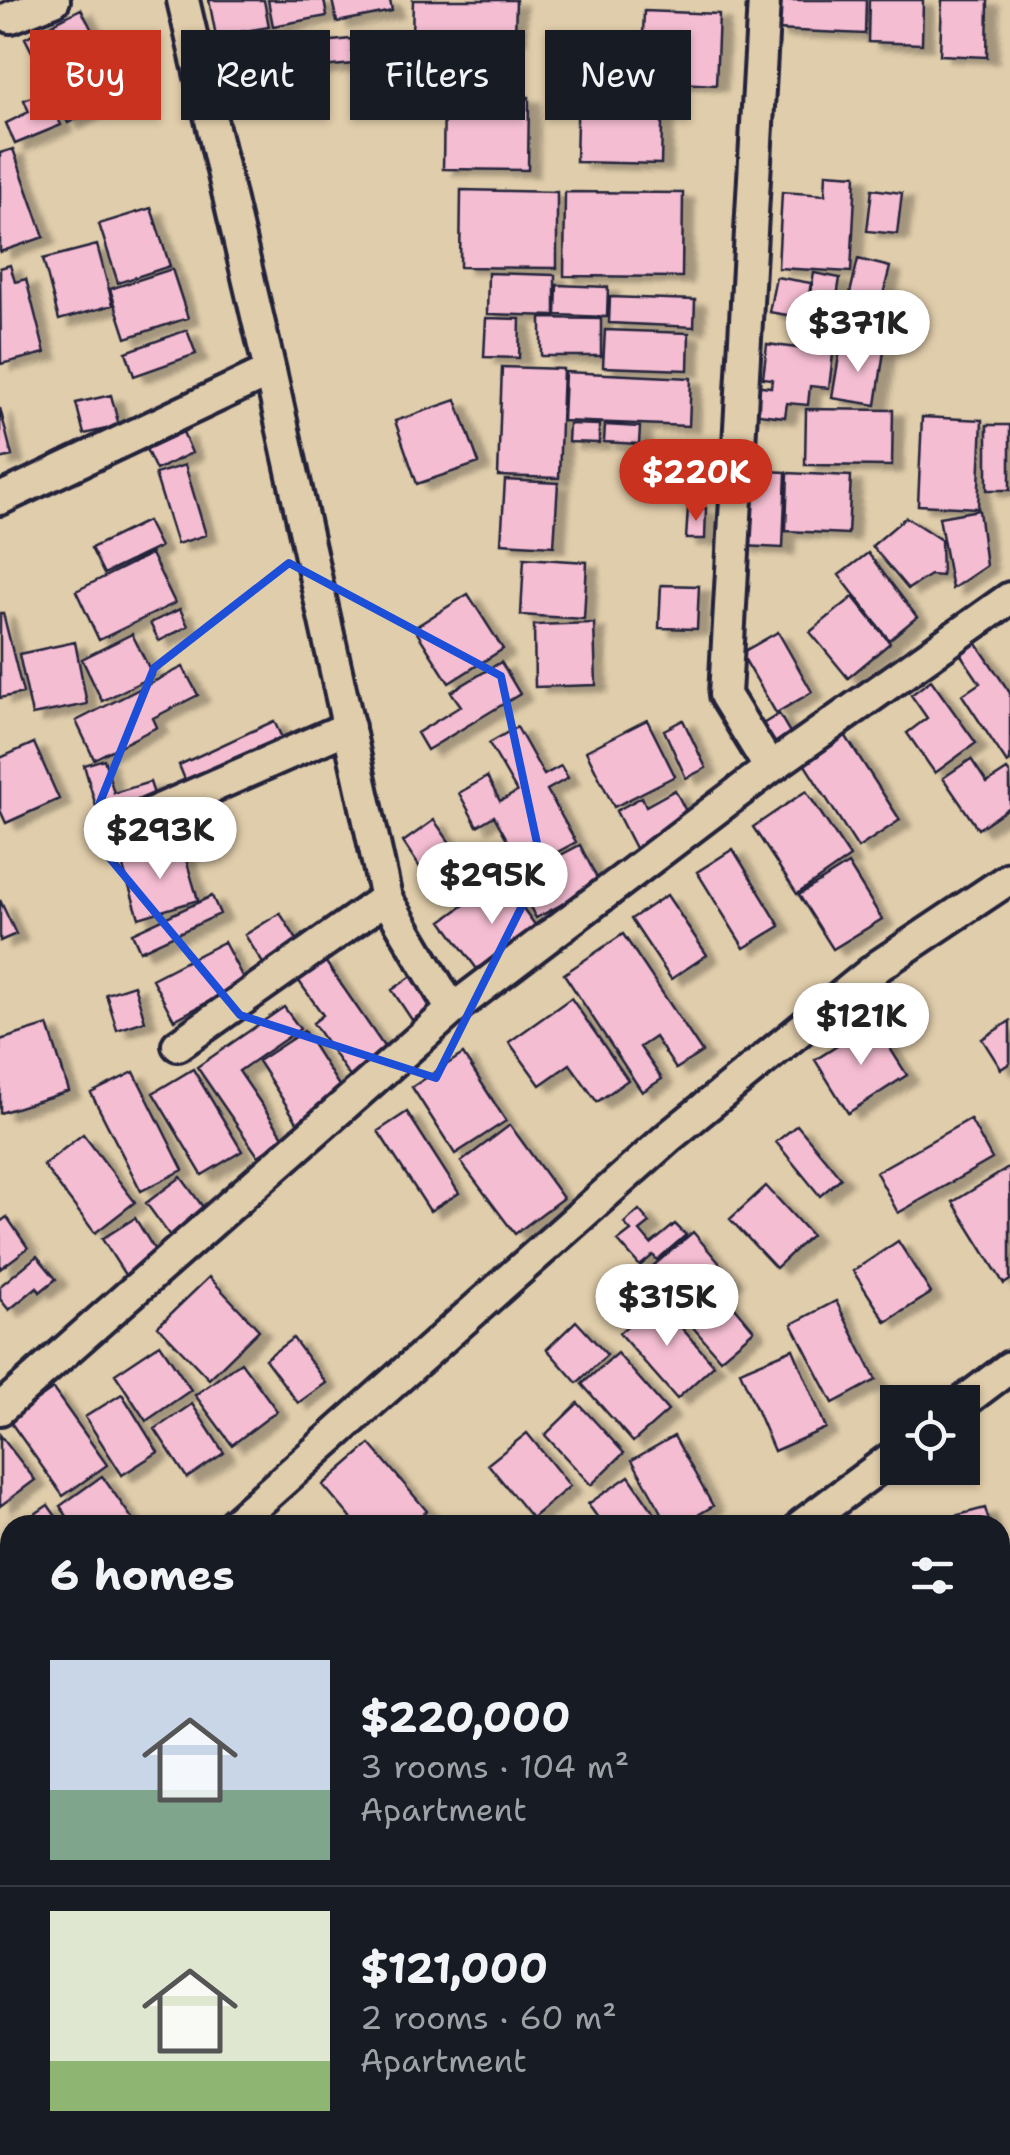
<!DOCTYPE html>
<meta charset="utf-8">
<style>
:root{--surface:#171b24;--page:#242831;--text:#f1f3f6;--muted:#9ea1a6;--line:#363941;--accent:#c8321e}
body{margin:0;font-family:"Shantell Sans",sans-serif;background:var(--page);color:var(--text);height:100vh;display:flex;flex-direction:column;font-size:38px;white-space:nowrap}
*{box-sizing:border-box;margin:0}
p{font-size:32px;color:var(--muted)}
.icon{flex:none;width:55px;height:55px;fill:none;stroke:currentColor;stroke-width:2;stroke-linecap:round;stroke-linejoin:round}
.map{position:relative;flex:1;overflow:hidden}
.sheet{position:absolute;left:0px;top:1515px;width:1010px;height:640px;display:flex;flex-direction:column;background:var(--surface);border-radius:30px 30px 0 0;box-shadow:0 2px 8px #0004}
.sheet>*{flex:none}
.top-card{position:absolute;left:30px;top:30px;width:950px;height:90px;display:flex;gap:20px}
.fabs{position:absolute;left:880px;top:1385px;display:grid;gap:20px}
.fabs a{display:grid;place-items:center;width:100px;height:100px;border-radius:0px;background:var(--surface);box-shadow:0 2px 8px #0004;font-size:50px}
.price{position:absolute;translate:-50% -85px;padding:0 22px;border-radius:35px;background:#fff;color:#222;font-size:32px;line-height:65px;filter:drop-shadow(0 2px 5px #0008)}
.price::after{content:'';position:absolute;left:50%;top:60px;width:30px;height:22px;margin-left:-15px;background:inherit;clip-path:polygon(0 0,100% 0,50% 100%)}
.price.active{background:var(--accent);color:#fff}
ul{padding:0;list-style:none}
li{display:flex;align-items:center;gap:30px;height:250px;padding:0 50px}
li+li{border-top:2px solid var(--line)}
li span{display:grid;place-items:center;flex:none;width:280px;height:200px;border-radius:0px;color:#555}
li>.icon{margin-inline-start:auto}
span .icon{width:120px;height:120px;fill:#fffc;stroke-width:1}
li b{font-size:42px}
h2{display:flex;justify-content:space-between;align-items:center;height:120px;padding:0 50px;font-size:42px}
.tag{padding:0 35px;border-radius:0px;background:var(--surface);box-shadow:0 2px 8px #0004;font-size:35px;line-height:90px}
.tag.active{background:var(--accent);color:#fff}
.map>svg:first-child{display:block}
</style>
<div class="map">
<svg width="1010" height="2155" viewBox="0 0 1010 2155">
<defs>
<filter id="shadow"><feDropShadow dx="11" dy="6" stdDeviation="2.5" flood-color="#0004"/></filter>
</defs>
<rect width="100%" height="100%" fill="#e0cdab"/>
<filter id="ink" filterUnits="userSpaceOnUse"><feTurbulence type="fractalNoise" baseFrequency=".01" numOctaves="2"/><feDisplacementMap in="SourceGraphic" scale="20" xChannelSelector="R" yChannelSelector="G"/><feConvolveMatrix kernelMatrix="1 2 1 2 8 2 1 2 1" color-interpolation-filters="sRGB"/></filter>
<g filter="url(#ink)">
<path fill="#e6c8b7" d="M 1010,1746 L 1010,2155 L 508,2155 L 521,2145 L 1000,2145 L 1000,1754 Z"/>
<path fill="#f5bdd2" stroke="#22223b" stroke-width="2.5" filter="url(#shadow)" d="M 209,0 L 264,0 L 269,27 L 216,36 Z
M 268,0 L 324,0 L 327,16 L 273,26 Z
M 332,0 L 390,0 L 392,11 L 337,22 Z
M 413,0 L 516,0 L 515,37 L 412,36 Z
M 777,0 L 866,0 L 865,34 L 776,30 Z
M 869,0 L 923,0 L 922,44 L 868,42 Z
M 942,0 L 988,0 L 987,57 L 940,55 Z
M 81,9 L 125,94 L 68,123 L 25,38 Z
M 644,11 L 719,14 L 716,85 L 641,81 Z
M 351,39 L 353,64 L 268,72 L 265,48 Z
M 263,45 L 264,72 L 213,75 L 211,48 Z
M 578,80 L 636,81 L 636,88 L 663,89 L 661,164 L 576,162 Z
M 46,91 L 61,125 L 15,144 L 6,123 L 29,112 L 24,100 Z
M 444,95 L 529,97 L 528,170 L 443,169 Z
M 13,149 L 44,237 L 0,252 L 0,153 Z
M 826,173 L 856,175 L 851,272 L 778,268 L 782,192 L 825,195 Z
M 872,189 L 902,193 L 897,234 L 867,231 Z
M 461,190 L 557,192 L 557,268 L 460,267 Z
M 565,192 L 683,193 L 682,277 L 564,276 Z
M 151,208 L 170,266 L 118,283 L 99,224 Z
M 97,245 L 113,305 L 59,320 L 43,259 Z
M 858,259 L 890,267 L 879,310 L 848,302 Z
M 10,265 L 15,282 L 26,279 L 45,353 L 1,364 L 0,268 Z
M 172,269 L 188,318 L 126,338 L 110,289 Z
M 488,273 L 555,275 L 555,316 L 487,314 Z
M 814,273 L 840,278 L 832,328 L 805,324 Z
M 776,277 L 811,283 L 805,318 L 769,312 Z
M 557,285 L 608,287 L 607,317 L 556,315 Z
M 610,297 L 695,300 L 694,327 L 609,323 Z
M 845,312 L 894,323 L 888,347 L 840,336 Z
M 486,318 L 520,319 L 519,358 L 484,357 Z
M 541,318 L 601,319 L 601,356 L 541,356 Z
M 187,330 L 196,354 L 134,376 L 126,352 Z
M 605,330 L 689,333 L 688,370 L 603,367 Z
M 806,335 L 835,338 L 829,388 L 810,386 L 808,405 L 787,403 L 785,417 L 750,413 L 753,385 L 771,387 L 772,379 L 763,378 L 767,344 L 805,349 Z
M 841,344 L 884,351 L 876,405 L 832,398 Z
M 502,367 L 563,369 L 559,478 L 498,476 Z
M 565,372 L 691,378 L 689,426 L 563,421 Z
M 111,395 L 119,426 L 84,434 L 76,403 Z
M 456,400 L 479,463 L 417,484 L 395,421 Z
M 0,408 L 12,456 L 0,459 Z
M 806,409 L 893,410 L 892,466 L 805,465 Z
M 922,417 L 982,420 L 978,508 L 918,505 Z
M 569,424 L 599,425 L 599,443 L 568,442 Z
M 605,425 L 640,427 L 639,444 L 604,442 Z
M 987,425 L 1010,425 L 1010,490 L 987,490 Z
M 183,432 L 192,453 L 156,470 L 146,449 Z
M 677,458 L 714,460 L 712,483 L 676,481 Z
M 185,465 L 206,535 L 177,544 L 155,474 Z
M 745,470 L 786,472 L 783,548 L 742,546 Z
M 788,473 L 851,476 L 848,534 L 786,531 Z
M 505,480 L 558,483 L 554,546 L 501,543 Z
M 688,508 L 706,508 L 705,539 L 686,539 Z
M 979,510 L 986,566 L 952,589 L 939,517 Z
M 906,517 L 941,540 L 942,576 L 930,575 L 908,589 L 872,546 Z
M 147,521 L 160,547 L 104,574 L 91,548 Z
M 868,553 L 917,617 L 889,640 L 839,575 Z
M 151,554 L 175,603 L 99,640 L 76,591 Z
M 524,558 L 587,562 L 584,619 L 521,615 Z
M 661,585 L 699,586 L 697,629 L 659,628 Z
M 468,594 L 503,649 L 449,683 L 414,628 Z
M 853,597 L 890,643 L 848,678 L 810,632 Z
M 180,609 L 188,626 L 159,641 L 150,623 Z
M 0,613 L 3,613 L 23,693 L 0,698 Z
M 594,623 L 596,685 L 535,687 L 534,625 Z
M 778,632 L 812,692 L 776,713 L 741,653 Z
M 132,634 L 153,676 L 102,701 L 82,659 Z
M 975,641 L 1010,693 L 1010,761 L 1007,763 L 962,695 L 980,683 L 959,652 Z
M 75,642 L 87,704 L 32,715 L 19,654 Z
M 501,662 L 520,694 L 427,750 L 417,733 L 461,706 L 451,692 Z
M 183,667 L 198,695 L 153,718 L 157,727 L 94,759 L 76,721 Z
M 931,680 L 976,743 L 935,773 L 907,733 L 927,718 L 911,695 Z
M 779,714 L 792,736 L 766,752 L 753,730 Z
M 647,720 L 675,776 L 614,807 L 586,751 Z
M 683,720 L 706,768 L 686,778 L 664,730 Z
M 274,721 L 282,738 L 186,782 L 179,765 Z
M 517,727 L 544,775 L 561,766 L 568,778 L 547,790 L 576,842 L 524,870 L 494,816 L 477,826 L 459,793 L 487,777 L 500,801 L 517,792 L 489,743 Z
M 845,735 L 900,820 L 858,848 L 803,762 Z
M 34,743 L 59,799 L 6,823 L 0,810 L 0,758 Z
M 104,759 L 114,793 L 150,782 L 157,803 L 100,820 L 84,765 Z
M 971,759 L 987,783 L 1007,770 L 1010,774 L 1010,807 L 978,829 L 943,778 Z
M 675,790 L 690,819 L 635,848 L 616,811 L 642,797 L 646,806 Z
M 806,791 L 850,857 L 797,894 L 753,827 Z
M 434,820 L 455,850 L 423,872 L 403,842 Z
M 580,845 L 600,884 L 536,918 L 515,879 Z
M 182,846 L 198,900 L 139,918 L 122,864 Z
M 733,849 L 780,926 L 744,948 L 697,872 Z
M 848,864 L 882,919 L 833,949 L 799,895 Z
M 501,878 L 541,933 L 482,976 L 442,921 Z
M 667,895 L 707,955 L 671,979 L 631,919 Z
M 212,896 L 220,914 L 140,951 L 132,933 Z
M 0,900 L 16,934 L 0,941 Z
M 280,913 L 299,943 L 264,965 L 245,935 Z
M 623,934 L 702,1052 L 676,1069 L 655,1037 L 640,1047 L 662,1079 L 642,1092 L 564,974 Z
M 224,942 L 245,982 L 174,1020 L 152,979 Z
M 323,958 L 387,1051 L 350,1077 L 313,1023 L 323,1015 L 296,977 Z
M 412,976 L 432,1007 L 412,1020 L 392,990 Z
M 134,985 L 145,1021 L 117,1030 L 106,994 Z
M 571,998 L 628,1080 L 597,1102 L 570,1064 L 540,1085 L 509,1042 Z
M 284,1007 L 300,1029 L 239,1071 L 285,1139 L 258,1156 L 197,1067 Z
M 1010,1021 L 1010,1063 L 1001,1069 L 982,1039 Z
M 874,1023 L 907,1075 L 848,1113 L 815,1060 Z
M 48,1025 L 69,1091 L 0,1113 L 0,1040 Z
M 304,1031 L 345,1095 L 299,1125 L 258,1061 Z
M 463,1054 L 506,1121 L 455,1154 L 412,1087 Z
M 193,1069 L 242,1151 L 202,1175 L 153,1093 Z
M 134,1072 L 183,1170 L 141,1191 L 91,1093 Z
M 407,1112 L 459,1193 L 430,1211 L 378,1131 Z
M 970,1119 L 992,1159 L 898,1213 L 876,1172 Z
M 510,1125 L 563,1198 L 515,1234 L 461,1162 Z
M 797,1125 L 841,1178 L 820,1196 L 776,1142 Z
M 83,1134 L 135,1202 L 95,1233 L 43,1165 Z
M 1010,1167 L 1010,1280 L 1004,1284 L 953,1202 Z
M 181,1177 L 208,1214 L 173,1240 L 146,1203 Z
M 766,1186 L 811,1235 L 776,1268 L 730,1219 Z
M 639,1210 L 650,1223 L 640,1231 L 651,1244 L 675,1224 L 686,1235 L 657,1260 L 653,1255 L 640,1266 L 618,1241 L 631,1231 L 624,1223 Z
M 7,1217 L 28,1248 L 0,1269 L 0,1222 Z
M 135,1218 L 159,1257 L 127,1278 L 102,1239 Z
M 693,1232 L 732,1278 L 719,1288 L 754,1330 L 720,1359 L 646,1272 Z
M 898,1241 L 931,1293 L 886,1322 L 853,1271 Z
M 37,1256 L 56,1279 L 40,1292 L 37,1287 L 9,1310 L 0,1299 L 0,1286 Z
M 209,1277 L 259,1330 L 209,1379 L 158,1326 Z
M 657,1300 L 714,1365 L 677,1399 L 619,1333 Z
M 836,1301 L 876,1380 L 833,1403 L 792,1324 Z
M 576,1321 L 607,1355 L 577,1383 L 547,1349 Z
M 293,1338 L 326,1383 L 298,1403 L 265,1359 Z
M 160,1344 L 191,1390 L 146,1421 L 115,1374 Z
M 793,1349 L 826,1428 L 774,1451 L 740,1371 Z
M 617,1353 L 668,1411 L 633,1442 L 582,1384 Z
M 241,1362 L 277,1411 L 232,1445 L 195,1395 Z
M 53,1389 L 107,1465 L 63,1496 L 9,1420 Z
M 122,1394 L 158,1452 L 122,1475 L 85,1417 Z
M 578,1403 L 624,1453 L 591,1485 L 545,1435 Z
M 192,1404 L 224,1453 L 187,1478 L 155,1429 Z
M 527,1433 L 570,1486 L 532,1518 L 488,1464 Z
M 0,1435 L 35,1480 L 0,1506 Z
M 674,1436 L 713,1506 L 681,1525 L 669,1525 L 632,1460 Z
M 370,1444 L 427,1511 L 410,1525 L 357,1525 L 323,1485 Z
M 102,1476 L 136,1524 L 135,1525 L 73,1525 L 60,1506 Z
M 629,1476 L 662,1524 L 660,1525 L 603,1525 L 588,1504 Z
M 48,1505 L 62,1525 L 19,1525 Z
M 985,1508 L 990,1525 L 924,1525 L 924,1524 Z
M 0,1592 L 10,1606 L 10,1625 L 0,1632 Z
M 1010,1620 L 1010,1710 L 1000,1719 L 1000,1629 Z
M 10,1758 L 10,1796 L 0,1785 L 0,1768 Z
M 0,1790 L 10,1801 L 10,1862 L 5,1867 L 0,1862 L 0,1831 L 6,1825 L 0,1819 Z
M 10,1958 L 10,2001 L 7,2003 L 0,1995 L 0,1967 Z
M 10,2039 L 10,2098 L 0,2102 L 0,2043 Z
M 10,2135 L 10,2145 L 34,2145 L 18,2153 L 19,2155 L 0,2155 L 0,2140 Z
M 181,2145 L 256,2145 L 257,2148 L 239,2155 L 185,2155 Z"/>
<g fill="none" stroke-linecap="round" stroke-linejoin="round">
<defs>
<path id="minor" d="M 183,0 L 270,371 L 386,898 L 452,1010
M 764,0 L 725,695 L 770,768
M 11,17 L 54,0
M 0,499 L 270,371
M 104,834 L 349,727
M 178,1045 L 386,898
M 962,1403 L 1010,1367
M 0,1409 L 452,1010 L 770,768 L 1010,598
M 233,1525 L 670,1136 L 880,965 L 1010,878
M 802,1525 L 898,1453
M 0,1733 L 10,1724
M 94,2155 L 109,2145"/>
</defs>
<use href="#minor" stroke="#22223b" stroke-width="38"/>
<use href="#minor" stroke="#e0cdab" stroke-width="30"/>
</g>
</g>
<path fill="none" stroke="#1d4ed8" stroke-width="8" stroke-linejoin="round" d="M 289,563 L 501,676 L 542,866 L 436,1078 L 240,1015 L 88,832 L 154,668 Z"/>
</svg>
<div class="fabs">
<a><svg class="icon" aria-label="locate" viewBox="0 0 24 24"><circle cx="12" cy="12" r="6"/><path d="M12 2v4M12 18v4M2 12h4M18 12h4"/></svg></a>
</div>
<b class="price" style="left:858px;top:375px">$371K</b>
<b class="price active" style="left:696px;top:524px">$220K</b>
<b class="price" style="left:160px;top:882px">$293K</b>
<b class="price" style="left:492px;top:927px">$295K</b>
<b class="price" style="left:861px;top:1068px">$121K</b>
<b class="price" style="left:667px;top:1349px">$315K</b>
<div class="top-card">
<a class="tag active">Buy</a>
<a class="tag">Rent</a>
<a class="tag">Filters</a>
<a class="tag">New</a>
</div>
<section class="sheet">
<h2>6 homes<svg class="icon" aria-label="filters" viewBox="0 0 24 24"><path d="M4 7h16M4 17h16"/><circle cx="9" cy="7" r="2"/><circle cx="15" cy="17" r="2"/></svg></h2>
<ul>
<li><span style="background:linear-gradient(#c9d6e8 65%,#7fa58c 0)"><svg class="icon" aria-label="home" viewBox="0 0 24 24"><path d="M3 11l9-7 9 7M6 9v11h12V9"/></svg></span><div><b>$220,000</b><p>3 rooms · 104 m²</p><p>Apartment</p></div></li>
<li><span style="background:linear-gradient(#dfe7d0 75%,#8fb573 0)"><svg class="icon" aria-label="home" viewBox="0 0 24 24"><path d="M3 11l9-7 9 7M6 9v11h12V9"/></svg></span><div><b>$121,000</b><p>2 rooms · 60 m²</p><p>Apartment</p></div></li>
</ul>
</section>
</div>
